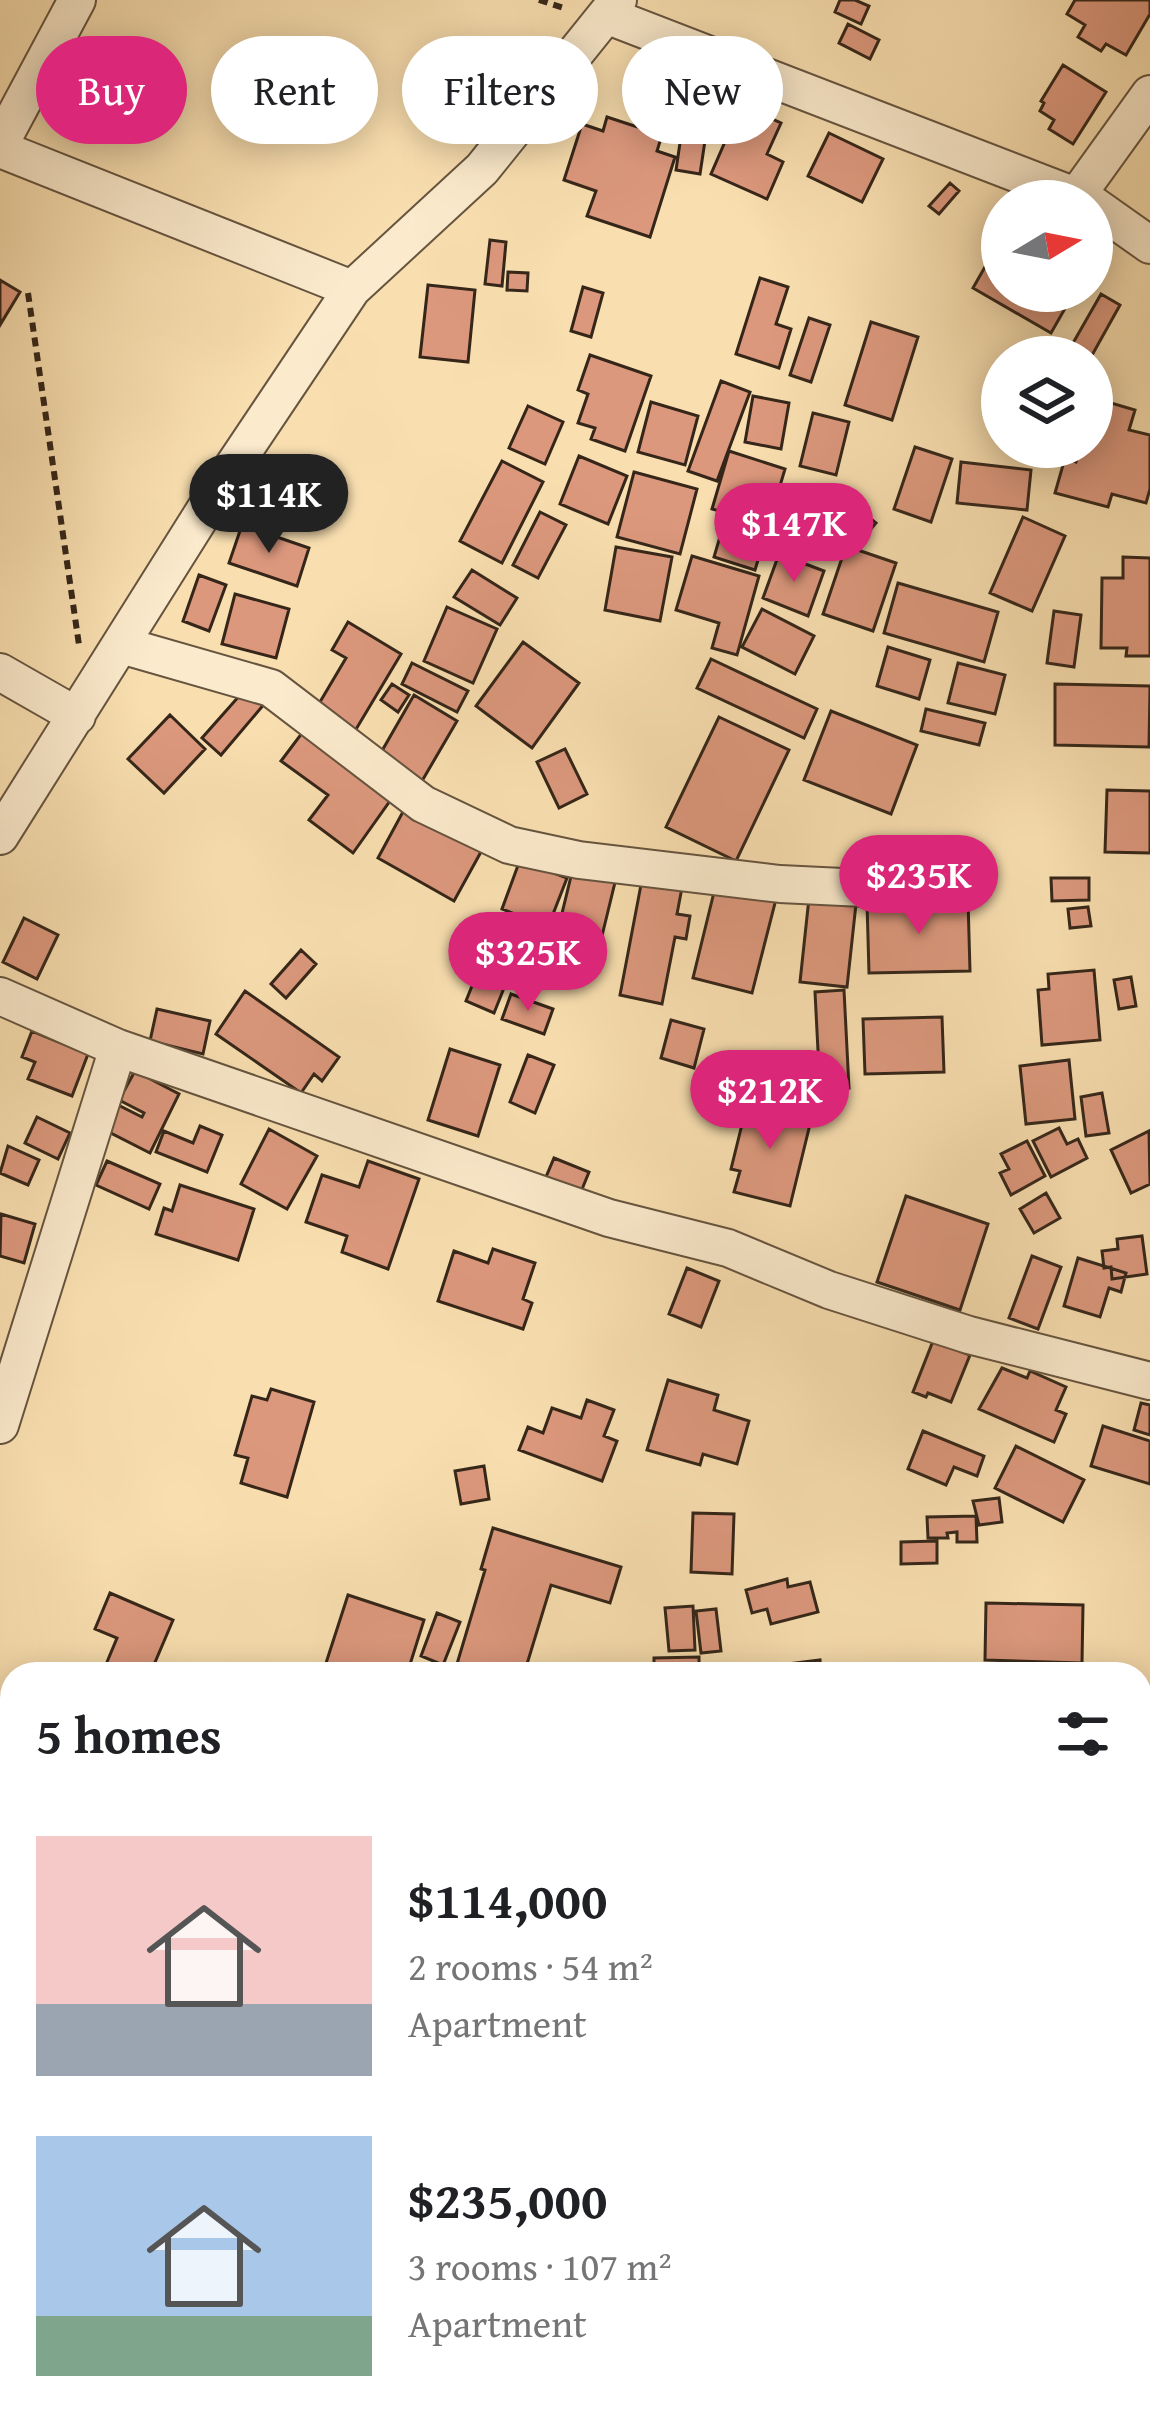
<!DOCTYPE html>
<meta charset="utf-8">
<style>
:root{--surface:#fff;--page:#f2f2f2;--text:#202124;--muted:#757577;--accent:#db2777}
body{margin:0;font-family:"Gentium Book Plus",serif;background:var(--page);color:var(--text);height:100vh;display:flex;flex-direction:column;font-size:45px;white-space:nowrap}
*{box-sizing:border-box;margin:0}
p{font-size:39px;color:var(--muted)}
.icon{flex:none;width:66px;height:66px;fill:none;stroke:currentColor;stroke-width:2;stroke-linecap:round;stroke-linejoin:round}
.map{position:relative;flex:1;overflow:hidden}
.drawer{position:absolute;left:0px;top:1662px;width:1152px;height:771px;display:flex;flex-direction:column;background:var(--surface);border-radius:36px 36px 0 0;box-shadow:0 6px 30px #0003}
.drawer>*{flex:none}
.top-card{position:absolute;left:36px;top:36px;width:1080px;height:108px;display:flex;gap:24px}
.needle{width:78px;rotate:80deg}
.fabs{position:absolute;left:981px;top:180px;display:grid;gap:24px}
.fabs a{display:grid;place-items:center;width:132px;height:132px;border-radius:50%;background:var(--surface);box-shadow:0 6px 30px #0003;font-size:60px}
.price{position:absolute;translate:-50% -102px;padding:0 27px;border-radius:42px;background:var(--accent);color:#fff;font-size:39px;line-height:78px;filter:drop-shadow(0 3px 6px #0008)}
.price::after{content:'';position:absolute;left:50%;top:72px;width:36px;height:27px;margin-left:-18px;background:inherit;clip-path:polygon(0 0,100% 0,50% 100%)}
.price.active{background:#222;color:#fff}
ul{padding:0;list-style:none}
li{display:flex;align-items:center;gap:36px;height:300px;padding:0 36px}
li span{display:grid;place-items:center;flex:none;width:336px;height:240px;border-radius:0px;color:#555}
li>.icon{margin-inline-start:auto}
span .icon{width:144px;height:144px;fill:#fffc;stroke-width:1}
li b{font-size:51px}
h2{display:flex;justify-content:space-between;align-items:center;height:144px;padding:0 36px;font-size:51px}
.tag{padding:0 42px;border-radius:54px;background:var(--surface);box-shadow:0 6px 30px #0003;font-size:42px;line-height:108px}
.tag.active{background:var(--accent);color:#fff}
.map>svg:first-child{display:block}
</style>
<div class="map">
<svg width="1150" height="2432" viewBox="0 0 1150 2432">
<rect width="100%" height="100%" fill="#f9dfb0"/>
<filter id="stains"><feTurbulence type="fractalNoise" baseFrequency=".00167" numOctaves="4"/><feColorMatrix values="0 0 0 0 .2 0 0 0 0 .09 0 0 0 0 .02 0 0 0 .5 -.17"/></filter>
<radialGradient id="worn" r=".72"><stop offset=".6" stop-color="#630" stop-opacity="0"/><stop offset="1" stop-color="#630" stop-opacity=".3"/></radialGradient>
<path fill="#dc987d" stroke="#352619" stroke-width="3" d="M 840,0 L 855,0 L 869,6 L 861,24 L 835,12 Z
M 1075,0 L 1150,0 L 1150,14 L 1126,55 L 1106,44 L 1101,51 L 1078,37 L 1085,25 L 1067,14 Z
M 848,24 L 879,40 L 870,59 L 839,43 Z
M 1063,65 L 1106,92 L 1073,144 L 1049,129 L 1054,120 L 1040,111 L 1044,103 L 1041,101 Z
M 672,68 L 715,74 L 700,174 L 676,170 L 685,109 L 666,106 Z
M 741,105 L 781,123 L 767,154 L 783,162 L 767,199 L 711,174 Z
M 607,117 L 662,135 L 657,151 L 675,157 L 650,237 L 587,216 L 596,191 L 564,180 L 582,124 L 603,131 Z
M 829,133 L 883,159 L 862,202 L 808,176 Z
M 950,183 L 959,191 L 939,214 L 929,206 Z
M 1002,237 L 1002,291 L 1075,291 L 1051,333 L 973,288 Z
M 490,240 L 506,242 L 502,286 L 485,284 Z
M 508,272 L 528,273 L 527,291 L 507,290 Z
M 760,278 L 788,287 L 776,324 L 791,329 L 779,368 L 736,354 Z
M 0,280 L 20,292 L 0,325 Z
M 428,285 L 475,290 L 468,362 L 420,357 Z
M 583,287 L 603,293 L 591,337 L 571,331 Z
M 1101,294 L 1120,305 L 1091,357 L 1065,357 Z
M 809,318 L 830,325 L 811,382 L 790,375 Z
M 871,322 L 918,337 L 892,420 L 845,405 Z
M 590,355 L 651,376 L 625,451 L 591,439 L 595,428 L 578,423 L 588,394 L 578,390 Z
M 721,381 L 750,392 L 717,481 L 688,471 Z
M 753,396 L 789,403 L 781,449 L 745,442 Z
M 1094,398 L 1135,410 L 1129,430 L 1150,435 L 1150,489 L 1146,503 L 1112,494 L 1108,507 L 1055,493 L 1065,458 L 1076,462 L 1081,447 L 1092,447 Z
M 651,402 L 698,416 L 685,465 L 638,452 Z
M 528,406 L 563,422 L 545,464 L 509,448 Z
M 813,413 L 849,422 L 836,475 L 800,466 Z
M 915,447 L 952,459 L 931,522 L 894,509 Z
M 729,451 L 785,469 L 755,570 L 714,557 L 727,513 L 712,509 Z
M 579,456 L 627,476 L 608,524 L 560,504 Z
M 502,461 L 543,482 L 502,563 L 460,541 Z
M 961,462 L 1031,470 L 1027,510 L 957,503 Z
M 634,472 L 697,489 L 680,554 L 617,537 Z
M 791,504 L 812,513 L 804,531 L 783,522 Z
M 854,505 L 876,523 L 860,542 L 839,525 Z
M 822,509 L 839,516 L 822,559 L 804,552 Z
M 540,512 L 566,525 L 538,578 L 513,565 Z
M 1023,517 L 1065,536 L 1032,611 L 990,593 Z
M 242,525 L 309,548 L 297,586 L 229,563 Z
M 846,546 L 896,563 L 873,631 L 823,614 Z
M 616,547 L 672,557 L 660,621 L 605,610 Z
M 779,554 L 824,571 L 808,616 L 763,598 Z
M 692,556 L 759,576 L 737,655 L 712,648 L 719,623 L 676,610 Z
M 1123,557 L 1150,558 L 1150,656 L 1126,656 L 1127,648 L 1101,648 L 1102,578 L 1123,578 Z
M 472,570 L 517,598 L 500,625 L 454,597 Z
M 199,575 L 226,585 L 209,631 L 183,621 Z
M 898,583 L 998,612 L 984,662 L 884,633 Z
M 235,594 L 289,609 L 276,658 L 222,644 Z
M 447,607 L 497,629 L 473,683 L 424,661 Z
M 762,609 L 814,636 L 795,674 L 742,647 Z
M 1054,611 L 1081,615 L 1074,667 L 1047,663 Z
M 348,622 L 401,654 L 355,731 L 317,707 L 346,658 L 332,650 Z
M 523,642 L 579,683 L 532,748 L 476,706 Z
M 888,647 L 930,660 L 919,699 L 877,686 Z
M 711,659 L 817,709 L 804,738 L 697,688 Z
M 412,663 L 468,691 L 457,712 L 402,684 Z
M 958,663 L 1005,675 L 995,714 L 948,703 Z
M 392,684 L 409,695 L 398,712 L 381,700 Z
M 1055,684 L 1150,686 L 1149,747 L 1055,745 Z
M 248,686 L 266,702 L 221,755 L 202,738 Z
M 414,695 L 457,721 L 422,781 L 379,756 Z
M 926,709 L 985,723 L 979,745 L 921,731 Z
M 831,711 L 917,745 L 891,814 L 804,780 Z
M 170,715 L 205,749 L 164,793 L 128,759 Z
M 719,717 L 789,750 L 736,861 L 666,827 Z
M 302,733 L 392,798 L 353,853 L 309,820 L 328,795 L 281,761 Z
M 565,749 L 587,794 L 559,808 L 537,762 Z
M 1107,790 L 1150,791 L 1150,853 L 1105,852 Z
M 405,808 L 482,850 L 454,901 L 378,858 Z
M 520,860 L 567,878 L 548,927 L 502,909 Z
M 574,864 L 617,874 L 600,944 L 557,934 Z
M 644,869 L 684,877 L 677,914 L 690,916 L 686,939 L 675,937 L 662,1004 L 620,995 Z
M 1051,878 L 1089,878 L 1089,900 L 1052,901 Z
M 716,884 L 776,899 L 752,993 L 693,978 Z
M 809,898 L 856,904 L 847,987 L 800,982 Z
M 968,900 L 970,971 L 869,973 L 867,903 Z
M 1088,907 L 1091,926 L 1070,928 L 1068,909 Z
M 24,918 L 58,935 L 37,979 L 3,962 Z
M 301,950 L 316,964 L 286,998 L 271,984 Z
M 484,956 L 512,968 L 494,1013 L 466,1001 Z
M 1094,970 L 1100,1040 L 1042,1045 L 1038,990 L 1049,989 L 1048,974 Z
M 1131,977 L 1136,1006 L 1119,1009 L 1114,980 Z
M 844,990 L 849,1088 L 820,1090 L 815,992 Z
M 245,991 L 339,1057 L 322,1081 L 314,1074 L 301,1093 L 216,1034 Z
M 511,994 L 553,1009 L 544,1034 L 502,1019 Z
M 157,1009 L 210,1021 L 203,1054 L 150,1041 Z
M 942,1017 L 944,1072 L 865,1074 L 863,1019 Z
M 671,1020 L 704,1029 L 694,1068 L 661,1058 Z
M 32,1031 L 88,1054 L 72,1096 L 28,1079 L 35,1062 L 22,1057 Z
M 450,1049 L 500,1065 L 478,1136 L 428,1120 Z
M 528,1055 L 554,1065 L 535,1113 L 510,1102 Z
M 1069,1060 L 1075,1119 L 1026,1124 L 1020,1066 Z
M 135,1071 L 179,1094 L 150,1153 L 105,1130 L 118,1105 L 142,1117 L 144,1113 L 119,1100 Z
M 1102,1093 L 1109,1133 L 1086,1136 L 1081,1097 Z
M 748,1100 L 812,1116 L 790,1206 L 734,1192 L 740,1171 L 731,1169 Z
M 37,1117 L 70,1133 L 58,1159 L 25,1143 Z
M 200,1126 L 222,1135 L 207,1172 L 156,1152 L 164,1131 L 193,1143 Z
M 1059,1128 L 1067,1144 L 1078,1139 L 1087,1158 L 1051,1177 L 1033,1141 Z
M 269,1129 L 317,1156 L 287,1209 L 241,1184 Z
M 1149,1131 L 1150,1184 L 1131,1193 L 1111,1150 Z
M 1027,1141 L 1045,1176 L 1011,1195 L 1000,1173 L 1009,1169 L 1001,1154 Z
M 8,1146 L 39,1160 L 28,1185 L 0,1173 Z
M 554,1158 L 589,1172 L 578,1199 L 543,1184 Z
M 107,1161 L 160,1184 L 149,1209 L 96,1185 Z
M 368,1161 L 419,1179 L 388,1269 L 342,1252 L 347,1236 L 306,1222 L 322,1175 L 359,1187 Z
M 180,1185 L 254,1209 L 238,1260 L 156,1234 L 164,1208 L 172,1211 Z
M 1046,1193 L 1060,1218 L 1034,1233 L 1020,1209 Z
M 906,1196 L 988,1224 L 960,1310 L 877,1282 Z
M 1,1214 L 35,1224 L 24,1263 L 0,1256 Z
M 1142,1236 L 1147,1274 L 1112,1279 L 1111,1267 L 1104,1268 L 1102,1251 L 1118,1249 L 1117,1239 Z
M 493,1249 L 535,1263 L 523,1299 L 532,1303 L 523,1329 L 438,1301 L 454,1251 L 488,1263 Z
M 1032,1256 L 1061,1267 L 1038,1329 L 1009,1318 Z
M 1078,1258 L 1126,1273 L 1121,1292 L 1109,1288 L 1100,1317 L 1064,1306 Z
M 687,1268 L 719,1281 L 701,1327 L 669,1314 Z
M 933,1341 L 970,1355 L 951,1402 L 928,1393 L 926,1397 L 913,1392 Z
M 1002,1368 L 1027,1378 L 1030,1371 L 1066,1387 L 1056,1410 L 1066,1414 L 1054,1442 L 979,1409 Z
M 668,1380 L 718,1395 L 714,1410 L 749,1421 L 737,1464 L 703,1454 L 700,1465 L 647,1450 Z
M 271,1389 L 314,1402 L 287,1497 L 241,1483 L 248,1458 L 235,1455 L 252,1396 L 267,1400 Z
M 587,1400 L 614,1410 L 604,1436 L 617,1441 L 602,1481 L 519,1450 L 528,1427 L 543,1433 L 552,1408 L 581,1418 Z
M 1141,1403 L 1150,1405 L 1150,1435 L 1134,1430 Z
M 1103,1426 L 1150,1441 L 1150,1484 L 1091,1466 Z
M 923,1431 L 984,1456 L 977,1476 L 954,1467 L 946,1485 L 908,1469 Z
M 1016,1446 L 1084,1480 L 1063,1522 L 995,1488 Z
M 484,1466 L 489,1499 L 461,1504 L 455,1471 Z
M 999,1498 L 1002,1522 L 979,1525 L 973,1501 Z
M 693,1513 L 734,1514 L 732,1574 L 691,1572 Z
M 976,1516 L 977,1542 L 957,1542 L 957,1532 L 947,1533 L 948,1538 L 928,1538 L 927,1517 Z
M 493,1528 L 621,1567 L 610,1603 L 551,1585 L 524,1674 L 454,1674 L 485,1570 L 481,1569 Z
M 937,1541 L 937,1563 L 901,1564 L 901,1542 Z
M 787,1579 L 788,1587 L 810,1582 L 818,1612 L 771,1624 L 767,1609 L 752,1613 L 746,1590 Z
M 110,1593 L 173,1620 L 150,1674 L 102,1674 L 117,1638 L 95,1629 Z
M 348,1595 L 424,1620 L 407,1674 L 358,1674 L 326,1663 Z
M 986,1603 L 1083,1605 L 1082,1663 L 985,1660 Z
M 693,1606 L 695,1650 L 669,1651 L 665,1608 Z
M 716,1609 L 721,1651 L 701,1653 L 696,1611 Z
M 437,1613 L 460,1622 L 443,1665 L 421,1656 Z
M 699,1657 L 699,1668 L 734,1667 L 734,1674 L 654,1674 L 654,1658 Z
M 820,1660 L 821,1674 L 780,1674 L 779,1665 Z
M 1140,1719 L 1150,1720 L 1150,1764 L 1142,1765 L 1144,1779 L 1140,1779 Z
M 1150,1789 L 1150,1841 L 1145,1842 L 1148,1868 L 1140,1869 L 1140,1790 Z
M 1150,1957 L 1150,2057 L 1140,2054 L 1140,1988 Z
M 1140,2073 L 1150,2075 L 1150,2136 L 1140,2134 Z
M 1140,2144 L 1150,2147 L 1143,2186 L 1150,2188 L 1150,2236 L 1140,2233 Z
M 7,2404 L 12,2407 L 12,2421 L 26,2421 L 22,2432 L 0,2432 Z
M 1140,2406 L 1148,2407 L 1145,2432 L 1097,2432 L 1099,2421 L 1140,2421 Z
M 120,2421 L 154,2421 L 165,2424 L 163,2432 L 117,2432 Z
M 275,2421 L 360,2421 L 356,2432 L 273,2432 Z
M 753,2421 L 785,2421 L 803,2432 L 747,2432 Z
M 848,2421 L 935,2421 L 929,2432 L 841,2432 Z
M 968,2421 L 1003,2421 L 1001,2432 L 966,2432 Z
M 1079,2421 L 1079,2432 L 1013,2432 L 1012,2422 Z"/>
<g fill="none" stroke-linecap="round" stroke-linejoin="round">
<defs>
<path id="street" d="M 606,15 L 1088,201
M 0,144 L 77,0
M 0,149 L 352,289
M 1078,194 L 1150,94
M 1092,204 L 1150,245
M 121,645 L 271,688 L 423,804 L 509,845 L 579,860 L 780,884 L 905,890
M 0,672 L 77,716
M 0,836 L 218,489 L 352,289 L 482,169 L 618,0
M 0,996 L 118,1048 L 609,1218 L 728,1248 L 829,1290 L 969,1335 L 1150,1381
M 0,1425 L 118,1048
M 0,2110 L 12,2086
M 479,2432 L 506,2421
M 946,2432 L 952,2421"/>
<path id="secondary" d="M 0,1732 L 12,1737
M 1140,2289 L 1150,2293"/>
</defs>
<use href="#street" stroke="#66543f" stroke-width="40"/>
<use href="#secondary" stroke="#352619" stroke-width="56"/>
<path stroke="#352619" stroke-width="6" stroke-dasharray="9 6" stroke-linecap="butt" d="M 539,0 L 564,8
M 28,293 L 79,645"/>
<use href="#street" stroke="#fbeacc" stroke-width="36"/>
<use href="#secondary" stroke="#fbeacc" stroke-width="51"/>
</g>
<rect width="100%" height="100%" filter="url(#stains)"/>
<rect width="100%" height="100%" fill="url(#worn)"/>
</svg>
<div class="fabs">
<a><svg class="needle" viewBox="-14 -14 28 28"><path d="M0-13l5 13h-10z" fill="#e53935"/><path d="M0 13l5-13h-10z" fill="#757577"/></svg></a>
<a><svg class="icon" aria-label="layers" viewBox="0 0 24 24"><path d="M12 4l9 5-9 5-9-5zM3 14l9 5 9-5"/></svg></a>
</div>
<b class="price active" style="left:269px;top:556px">$114K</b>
<b class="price" style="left:794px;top:585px">$147K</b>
<b class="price" style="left:919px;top:937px">$235K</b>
<b class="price" style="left:528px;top:1014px">$325K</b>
<b class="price" style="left:770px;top:1152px">$212K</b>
<div class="top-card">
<a class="tag active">Buy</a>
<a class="tag">Rent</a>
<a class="tag">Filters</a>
<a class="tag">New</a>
</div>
<section class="drawer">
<h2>5 homes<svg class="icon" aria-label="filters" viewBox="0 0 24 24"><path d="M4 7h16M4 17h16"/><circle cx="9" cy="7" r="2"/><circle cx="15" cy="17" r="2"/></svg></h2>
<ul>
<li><span style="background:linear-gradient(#f6c9c9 70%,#9aa5b1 0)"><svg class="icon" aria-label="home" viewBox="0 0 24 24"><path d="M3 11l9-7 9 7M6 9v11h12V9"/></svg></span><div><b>$114,000</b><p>2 rooms · 54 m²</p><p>Apartment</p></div></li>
<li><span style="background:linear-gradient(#a9c7e8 75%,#7fa58c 0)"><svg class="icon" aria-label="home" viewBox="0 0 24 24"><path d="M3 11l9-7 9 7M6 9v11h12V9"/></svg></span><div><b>$235,000</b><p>3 rooms · 107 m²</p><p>Apartment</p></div></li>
</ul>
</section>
</div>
